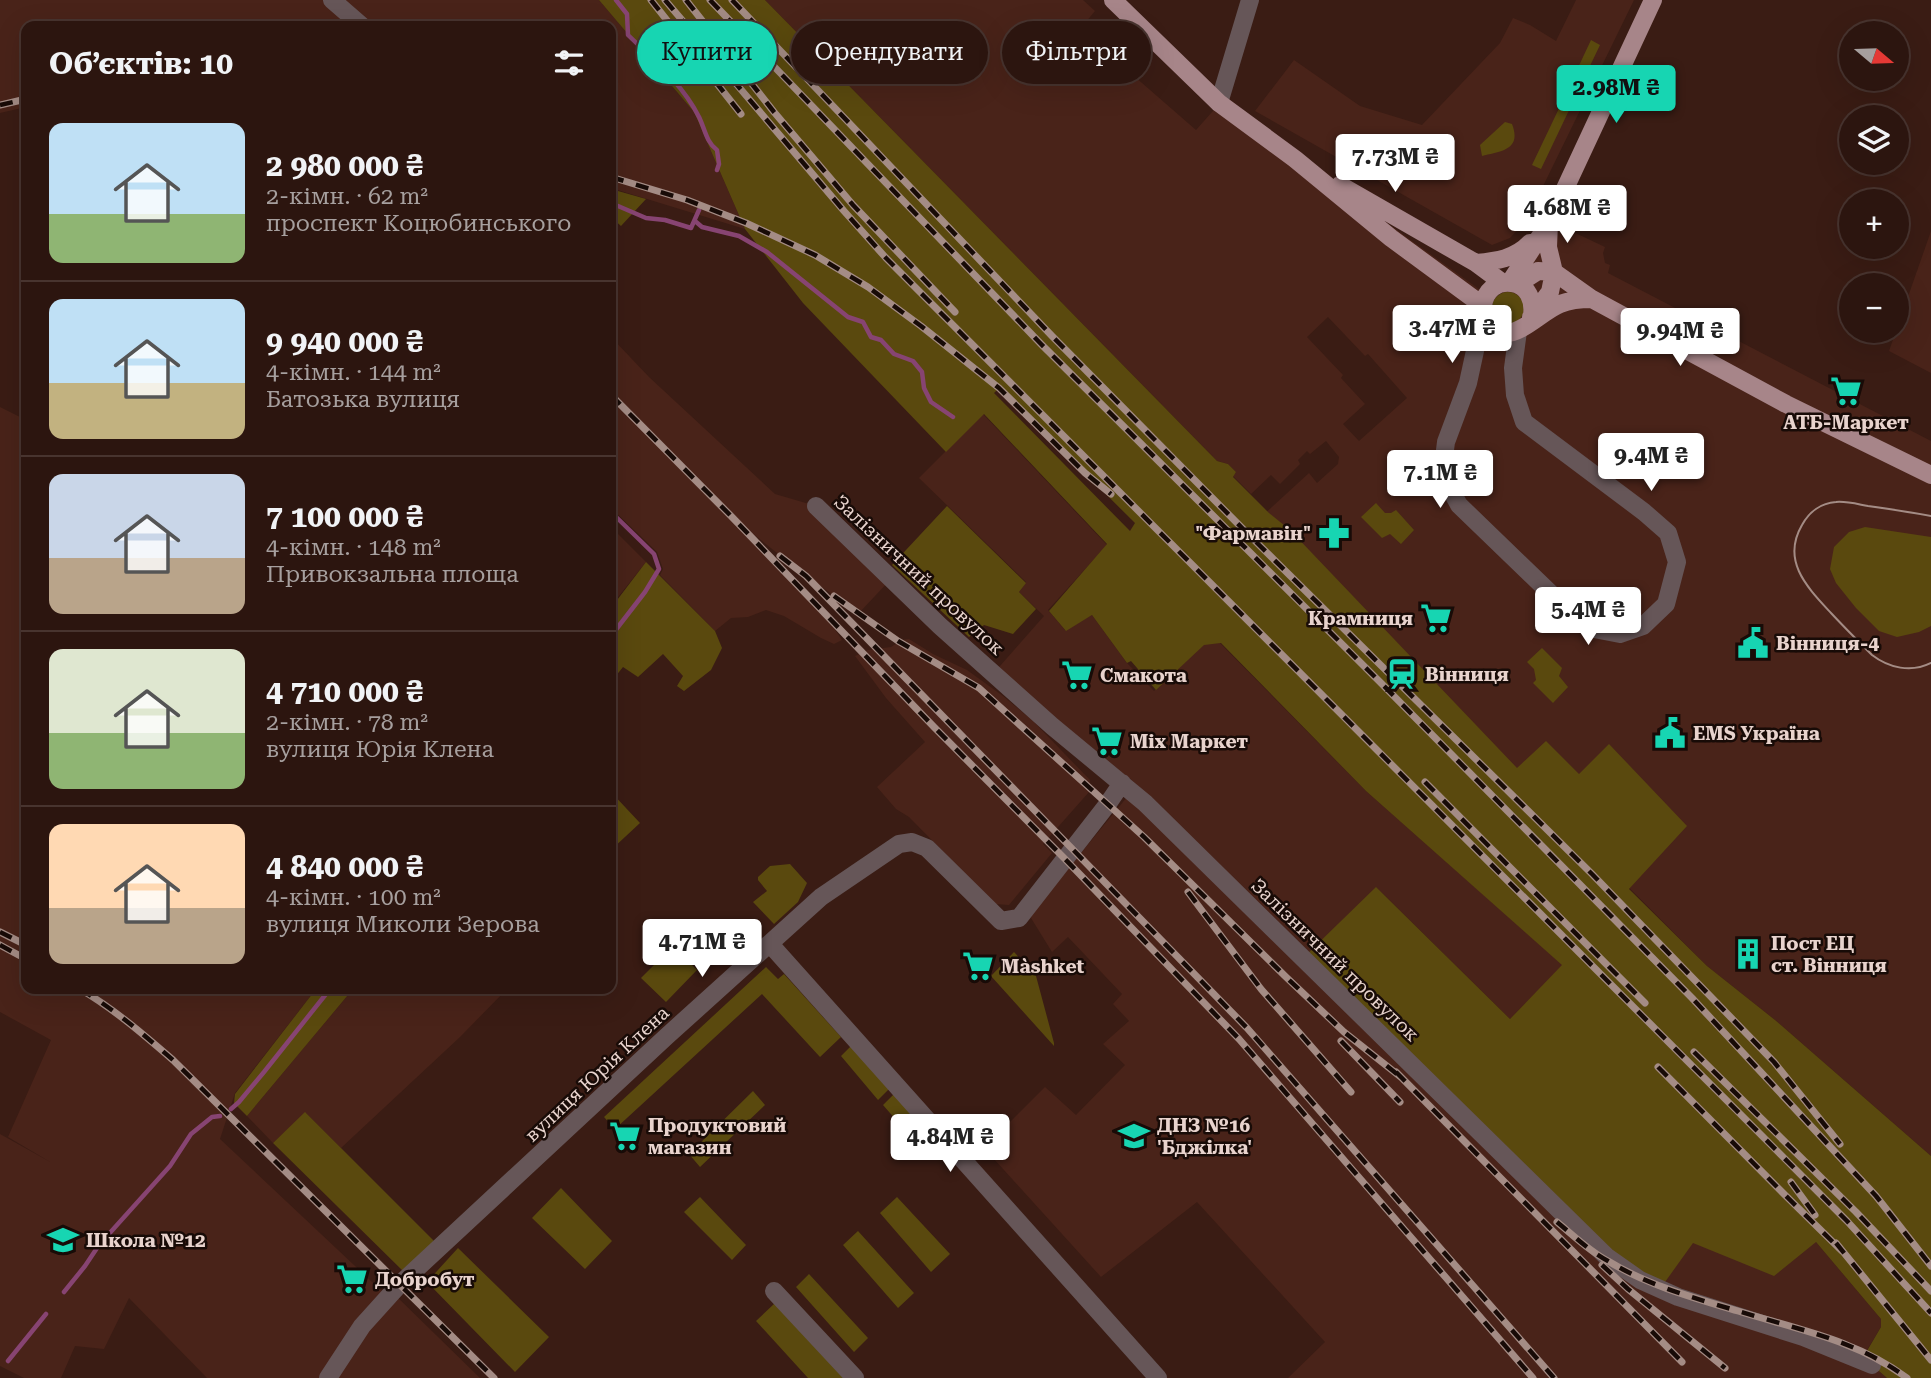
<!DOCTYPE html>
<html lang="uk">
<meta charset="utf-8">
<style>
:root{--surface:#2c150f;--page:#341e18;--text:#f1f3f6;--muted:#a69f9e;--line:#48342f;--accent:#17d5b2}
body{margin:0;font-family:"Roboto Serif",serif;background:var(--page);color:var(--text);height:100vh;display:flex;flex-direction:column;font-size:26px;white-space:nowrap}
*{box-sizing:border-box;margin:0}
p{font-size:23px;color:var(--muted)}
.icon{flex:none;width:38px;height:38px;fill:none;stroke:currentColor;stroke-width:2;stroke-linecap:round;stroke-linejoin:round}
.map{position:relative;flex:1;overflow:hidden}
.side{position:absolute;left:21px;top:21px;width:595px;height:973px;display:flex;flex-direction:column;background:var(--surface);border-radius:14px;box-shadow:0 7px 28px #0002,0 0 0 2px var(--line)}
.side>*{flex:none}
.top-card{position:absolute;left:637px;top:21px;width:665px;height:63px;display:flex;gap:14px}
.needle{width:46px;rotate:109deg}
.buttons{position:absolute;left:1839px;top:21px;display:grid;gap:14px}
.buttons a{display:grid;place-items:center;width:70px;height:70px;border-radius:50%;background:var(--surface);box-shadow:0 7px 28px #0002,0 0 0 2px var(--line);font-size:35px}
.price{position:absolute;translate:-50% -60px;padding:0 16px;border-radius:7px;background:#fff;color:#222;font-size:23px;line-height:46px;filter:drop-shadow(0 2px 4px #0008)}
.price::after{content:'';position:absolute;left:50%;top:42px;width:21px;height:16px;margin-left:-10px;background:inherit;clip-path:polygon(0 0,100% 0,50% 100%)}
.price.current{background:var(--accent);color:#111}
ul{padding:0;list-style:none}
li{display:flex;align-items:center;gap:21px;height:175px;padding:0 28px}
li+li{border-top:2px solid var(--line)}
li span{display:grid;place-items:center;flex:none;width:196px;height:140px;border-radius:14px;color:#555}
li>.icon{margin-inline-start:auto}
span .icon{width:84px;height:84px;fill:#fffc;stroke-width:1}
li b{font-size:30px}
h2{display:flex;justify-content:space-between;align-items:center;height:84px;padding:0 28px;font-size:30px}
.pill{padding:0 24px;border-radius:32px;background:var(--surface);box-shadow:0 7px 28px #0002,0 0 0 2px var(--line);font-size:24px;line-height:63px}
.pill.current{background:var(--accent);color:#111}
.map>svg:first-child{display:block}
</style>
<div class="map">
<svg width="1931" height="1378" viewBox="0 0 1931 1378">
<rect width="100%" height="100%" fill="#3a1c14"/>
<path fill="#492319" fill-rule="evenodd" d="M 0,0 L 599,0 L 694,112 L 745,229 L 611,188 L 611,26 L 26,26 L 26,107 L 0,113 Z
M 765,0 L 1083,0 L 1095,11 L 1080,29 L 1196,130 L 1220,103 L 1497,302 L 1550,221 L 1605,247 L 1603,253 L 1605,263 L 1610,265 L 1608,273 L 1931,441 L 1931,1156 L 1775,1020 L 1707,966 L 1260,518 L 1309,473 L 1317,483 L 1338,464 L 1339,457 L 1326,441 L 1310,454 L 1307,451 L 1298,460 L 1300,464 L 1280,484 L 1271,475 L 1251,494 L 1233,476 L 1236,472 L 1228,464 L 1217,461 ZM 1328,317 L 1365,356 L 1368,354 L 1407,398 L 1359,441 L 1343,424 L 1365,404 L 1341,378 L 1343,375 L 1307,337 Z
M 1576,0 L 1634,0 L 1526,221 L 1510,238 L 1492,245 L 1255,111 L 1294,60 L 1360,106 L 1422,125 L 1500,43 L 1513,18 L 1530,25 L 1556,41 Z
M 1931,231 L 1931,373 L 1889,351 Z
M 611,337 L 649,377 L 775,494 L 816,506 L 891,579 L 859,613 L 806,576 L 737,521 L 824,613 L 842,640 L 834,644 L 821,638 L 784,616 L 766,610 L 748,617 L 731,618 L 715,631 L 660,575 L 663,569 L 657,552 L 611,508 Z
M 0,407 L 26,420 L 26,989 L 316,989 L 235,1093 L 220,1139 L 388,1297 L 393,1293 L 480,1378 L 207,1378 L 129,1298 L 104,1349 L 75,1346 L 61,1378 L 24,1378 L 0,1366 L 0,1134 L 52,1163 L 8,1137 L 51,1040 L 0,1012 Z
M 983,414 L 1107,545 L 1048,610 L 1065,630 L 1092,615 L 1127,663 L 1154,691 L 1204,644 L 1220,643 L 1366,791 L 1563,965 L 1510,1019 L 1376,887 L 1693,1243 L 1816,1242 L 1881,1319 L 1881,1327 L 1861,1360 L 1872,1365 L 1887,1378 L 1288,1378 L 1325,1342 L 1197,1202 L 1101,1277 L 984,1148 L 1045,1087 L 1076,1115 L 1125,1065 L 1103,1044 L 1129,1021 L 1113,1004 L 1122,994 L 1068,937 L 1052,952 L 1031,918 L 1033,911 L 1137,785 L 1128,777 L 1122,783 L 993,674 L 1044,616 L 1019,592 L 1026,582 L 919,478 Z
M 611,527 L 646,562 L 611,606 Z
M 909,639 L 933,654 L 967,670 L 1003,696 L 1033,721 L 1090,780 L 1089,792 L 1043,844 L 1052,853 L 1009,905 L 995,904 L 909,817 L 896,809 L 877,787 L 925,742 L 886,698 L 855,656 L 868,650 L 891,647 L 902,640 Z
M 353,989 L 507,989 L 460,1037 L 341,1148 L 306,1113 L 273,1143 L 247,1116 Z"/>
<path fill="#5a490e" fill-rule="evenodd" d="M 599,0 L 765,0 L 1217,461 L 1228,464 L 1236,472 L 1233,477 L 1269,513 L 1290,530 L 1517,768 L 1546,741 L 1579,774 L 1609,744 L 1687,826 L 1629,889 L 1707,966 L 1775,1020 L 1931,1156 L 1931,1378 L 1887,1378 L 1872,1365 L 1861,1361 L 1881,1327 L 1881,1319 L 1816,1242 L 1774,1276 L 1693,1243 L 1660,1289 L 1637,1278 L 1303,958 L 1376,887 L 1510,1019 L 1562,965 L 1366,791 L 1221,643 L 1204,645 L 1156,690 L 1131,661 L 1127,663 L 1092,615 L 1066,631 L 1049,611 L 1107,544 L 984,414 L 946,452 L 803,303 L 745,229 L 694,112 ZM 999,388 L 1135,523 L 1130,531 L 994,393 Z
M 1591,40 L 1600,45 L 1577,93 L 1568,89 Z
M 1563,100 L 1572,104 L 1541,169 L 1532,165 Z
M 1505,122 L 1512,124 C 1522,150 1501,151 1482,156 L 1480,145 Z
M 611,189 L 646,199 L 621,226 L 611,217 Z
M1492 308a16 16 0 1 1 32 0a16 16 0 1 1-32 0Z
M 1376,503 L 1385,513 L 1391,513 L 1396,510 L 1414,530 L 1401,544 L 1390,534 L 1382,538 L 1361,517 Z
M 947,506 L 1026,583 L 1019,592 L 1036,609 L 1013,634 L 984,625 L 969,637 L 892,565 Z
M 1865,527 L 1931,537 L 1931,626 L 1919,632 L 1897,637 L 1879,631 L 1856,608 L 1836,583 L 1830,569 L 1834,547 L 1849,532 Z
M 646,562 L 715,631 L 722,648 L 711,670 L 684,691 L 677,686 L 683,676 L 663,654 L 638,677 L 623,667 L 611,682 L 611,608 Z
M 1542,648 L 1562,668 L 1559,676 L 1568,687 L 1553,703 L 1533,683 L 1536,680 L 1534,669 L 1527,662 Z
M 611,792 L 640,823 L 611,850 Z
M 790,864 L 807,883 L 798,902 L 774,924 L 753,902 L 767,891 L 758,880 L 758,877 L 770,866 Z
M 673,946 L 697,970 L 666,1002 L 641,978 Z
M 1014,952 L 1036,976 L 1054,1043 L 1054,1046 L 991,976 Z
M 766,967 L 778,979 L 784,974 L 841,1037 L 820,1057 L 762,994 L 615,1129 L 604,1117 Z
M 316,989 L 353,989 L 247,1116 L 234,1103 L 235,1094 Z
M 851,1046 L 889,1089 L 878,1100 L 841,1056 Z
M 753,1091 L 765,1105 L 700,1167 L 689,1154 Z
M 894,1094 L 936,1140 L 924,1152 L 883,1105 Z
M 305,1112 L 436,1243 L 405,1273 L 273,1143 Z
M 561,1188 L 612,1241 L 585,1269 L 532,1218 Z
M 700,1197 L 746,1245 L 732,1260 L 684,1212 Z
M 897,1197 L 950,1254 L 931,1272 L 880,1213 Z
M 858,1231 L 914,1293 L 898,1308 L 843,1245 Z
M 458,1248 L 549,1337 L 515,1372 L 427,1282 Z
M 809,1274 L 868,1338 L 854,1352 L 796,1287 Z
M 775,1303 L 845,1378 L 808,1378 L 756,1321 Z"/>
<g fill="none" stroke-linecap="round" stroke-linejoin="round">
<path stroke="#874472" stroke-width="4.5" d="M 616,0 L 627,14 L 628,35 C 654,60 683,85 699,117 C 705,129 706,142 717,150 L 719,164 L 717,170
M 611,203 L 646,218 L 665,220 L 691,228 L 699,210
M 695,221 L 702,227 L 739,236 L 767,252 L 848,317 L 863,322 L 871,337 L 881,340 L 894,354 L 913,361 L 922,372 L 924,388 L 931,402 L 953,417
M 611,512 L 654,554 L 659,569 L 645,592 L 611,636
M 231,1109 L 239,1102 L 264,1072 L 330,989
M 64,1292 L 85,1266 L 99,1245 L 170,1166 L 191,1134 L 212,1117 L 220,1116
M 8,1361 L 46,1314"/>
<path stroke="#665658" stroke-width="18" d="M 332,0 L 362,26
M 1219,103 L 1250,0
M 1483,314 L 1468,383 L 1446,442 L 1442,474 L 1459,505 L 1574,616 L 1594,629 L 1620,634 L 1643,626 L 1666,604 L 1677,562 L 1668,533 L 1644,512 L 1524,422 L 1515,395 L 1513,368 L 1518,331
M 816,506 L 940,626 L 1052,726 L 1145,803 L 1606,1256 L 1640,1280 L 1678,1297 L 1803,1337 L 1872,1365
M 770,944 L 1158,1378
M 774,1291 L 855,1378
M 328,1378 L 362,1326 L 399,1285 L 667,1036 L 821,897 L 899,844 L 912,842 L 927,848 L 1001,921 L 1019,918 L 1107,805 L 1122,783"/>
<path stroke="#a78589" stroke-width="18" d="M 1113,0 L 1219,103 L 1295,159 L 1391,238 L 1482,305
M 1340,185 L 1476,263 L 1503,283
M 1476,263 C 1496,261 1515,259 1530,243
M 1510,282 L 1549,223 L 1653,0
M 1518,284 L 1538,271 L 1554,272 L 1592,299 L 1786,404 L 1931,475
M 1532,315 C 1534,301 1528,285 1512,283 C 1479,278 1471,329 1504,333 C 1521,335 1544,310 1560,304 C 1570,300 1581,299 1592,299
M 1531,317 L 1550,292 L 1554,272 L 1548,247 L 1549,223"/>
<path stroke="#a48c85" stroke-width="2" d="M 1931,516 C 1910,512 1889,509 1868,506 C 1857,504 1846,501 1836,502 C 1821,503 1809,512 1802,525 C 1781,561 1807,587 1831,613 C 1844,627 1858,641 1872,655 C 1889,668 1911,673 1931,663"/>
<defs>
<path id="rail" d="M 651,0 L 741,114
M 665,0 L 844,211 L 886,258 L 1847,1221 L 1931,1313
M 686,0 L 774,112 L 853,205 L 955,312
M 710,0 L 1041,344 L 1381,683 L 1692,998 L 1876,1196 L 1931,1266
M 732,0 L 1052,336 L 1246,532 L 1592,874 L 1774,1062 L 1840,1144
M 0,105 L 26,99
M 611,177 L 687,200 L 746,223 L 815,255 L 868,287 L 921,326 L 999,388 L 1085,473 L 1111,494
M 611,395 L 731,516 L 934,727 L 1065,859 L 1239,1039 L 1533,1378
M 780,556 L 806,576 L 1247,1028 L 1554,1378
M 834,596 L 898,641 L 979,688 L 1144,837 L 1286,977 L 1344,1032 L 1402,1078
M 1425,782 L 1645,1003
M 1188,892 L 1261,989 L 1351,1092
M 0,932 L 26,945
M 0,945 L 26,959
M 80,989 C 114,1009 143,1034 173,1060 L 494,1378
M 1341,1041 L 1400,1102
M 1694,1052 L 1856,1212 L 1931,1291
M 1658,1067 L 1786,1196 L 1842,1251
M 1396,1072 L 1682,1362
M 1791,1182 L 1815,1215
M 1557,1222 C 1573,1235 1589,1251 1608,1261 C 1647,1285 1694,1298 1738,1311 C 1796,1329 1857,1340 1907,1378
M 1836,1243 L 1931,1360
M 1602,1265 L 1628,1289 L 1725,1368"/>
</defs>
<use href="#rail" stroke="#a48c85" stroke-width="7"/>
<use href="#rail" stroke="#180b07" stroke-width="4.5" stroke-dasharray="13" stroke-linecap="butt"/>
</g>
<defs>
<symbol id="supermarket-bare" viewBox="-9 -9 18 18"><path d="M-6-5.5h2.5l.6 2H6L4.5 2H-2.5L-4.4-4H-6ZM-1.5 3.2a1.3 1.3 0 1 0 .1 0ZM3 3.2a1.3 1.3 0 1 0 .1 0Z" fill="#17d5b2" stroke="#180b07" stroke-width="2.5" paint-order="stroke"/></symbol>
<symbol id="pharmacy-bare" viewBox="-9 -9 18 18"><path d="M-2-6h4v4h4v4h-4v4h-4v-4h-4v-4h4Z" fill="#17d5b2" stroke="#180b07" stroke-width="2.5" paint-order="stroke"/></symbol>
<symbol id="civic-bare" viewBox="-9 -9 18 18"><path d="M-.6-6.5H3V-4.5H.6V-3L4-1V1h2V6H-6V1h2V-1L-.6-3ZM-1.2 2.5V6h2.4V2.5Z" fill="#17d5b2" stroke="#180b07" stroke-width="2.5" paint-order="stroke"/></symbol>
<symbol id="station-bare" viewBox="-9 -9 18 18"><path d="M-3-6H3Q5-6 5-4V2Q5 4 3 4L4.5 6H3L1.5 4h-3L-3 6H-4.5L-3 4Q-5 4-5 2V-4Q-5-6-3-6ZM-3.5-4v3h7v-3ZM-3.5 1v1.5H-2V1ZM2 1v1.5H3.5V1Z" fill="#17d5b2" stroke="#180b07" stroke-width="2.5" paint-order="stroke"/></symbol>
<symbol id="building-bare" viewBox="-9 -9 18 18"><path d="M-4-6H4V6H1V3H-1V6H-4ZM-2.5-4.3h1.7v1.8h-1.7ZM.8-4.3h1.7v1.8H.8ZM-2.5-1h1.7V.8h-1.7ZM.8-1h1.7V.8H.8Z" fill="#17d5b2" stroke="#180b07" stroke-width="2.5" paint-order="stroke"/></symbol>
<symbol id="school-bare" viewBox="-9 -9 18 18"><path d="M0-5L7-2L0 1L-7-2ZM-4 1L0 2.5L4 1V4Q0 6-4 4Z" fill="#17d5b2" stroke="#180b07" stroke-width="2.5" paint-order="stroke"/></symbol>
</defs>
<g fill-rule="evenodd">
<use href="#supermarket-bare" x="1824" y="369" width="44" height="44"/>
<use href="#pharmacy-bare" x="1312" y="511" width="44" height="44"/>
<use href="#supermarket-bare" x="1414" y="596" width="44" height="44"/>
<use href="#civic-bare" x="1731" y="621" width="44" height="44"/>
<use href="#station-bare" x="1380" y="652" width="44" height="44"/>
<use href="#supermarket-bare" x="1055" y="653" width="44" height="44"/>
<use href="#civic-bare" x="1648" y="711" width="44" height="44"/>
<use href="#supermarket-bare" x="1085" y="719" width="44" height="44"/>
<use href="#building-bare" x="1726" y="932" width="44" height="44"/>
<use href="#supermarket-bare" x="956" y="944" width="44" height="44"/>
<use href="#supermarket-bare" x="603" y="1114" width="44" height="44"/>
<use href="#school-bare" x="1112" y="1114" width="44" height="44"/>
<use href="#school-bare" x="41" y="1218" width="44" height="44"/>
<use href="#supermarket-bare" x="330" y="1257" width="44" height="44"/>
</g>
<g text-anchor="middle" dominant-baseline="central" stroke-width="5" stroke-linejoin="round" paint-order="stroke">
<g font-size="19" font-weight="bold" fill="#e8d3cd" stroke="#180b07" text-anchor="start">
<text x="1846" y="422" text-anchor="middle">АТБ-Маркет</text>
<text x="1311" y="533" text-anchor="end">"Фармавін"</text>
<text x="1413" y="618" text-anchor="end">Крамниця</text>
<text x="1776" y="643">Вінниця-4</text>
<text x="1425" y="674">Вінниця</text>
<text x="1100" y="675">Смакота</text>
<text x="1693" y="733">EMS Україна</text>
<text x="1130" y="741">Mix Маркет</text>
<text x="1771" y="943">Пост ЕЦ<tspan x="1771" dy="22">ст. Вінниця</tspan></text>
<text x="1001" y="966">Màshket</text>
<text x="648" y="1125">Продуктовий<tspan x="648" dy="22">магазин</tspan></text>
<text x="1157" y="1125">ДНЗ №16<tspan x="1157" dy="22">'Бджілка'</tspan></text>
<text x="86" y="1240">Школа №12</text>
<text x="375" y="1279">Добробут</text>
</g>
<g font-size="19" fill="#e8d3cd" stroke="#180b07">
<text transform="translate(919 575) rotate(43)">Залізничний провулок</text>
<text transform="translate(1335 960) rotate(44)">Залізничний провулок</text>
<text transform="translate(597 1074) rotate(-43)">вулиця Юрія Клена</text>
</g>
</g>
</svg>
<div class="buttons">
<a><svg class="needle" viewBox="-14 -14 28 28"><path d="M0-13l5 13h-10z" fill="#e53935"/><path d="M0 13l5-13h-10z" fill="#a69f9e"/></svg></a>
<a><svg class="icon" aria-label="layers" viewBox="0 0 24 24"><path d="M12 4l9 5-9 5-9-5zM3 14l9 5 9-5"/></svg></a>
<a>+</a>
<a>−</a>
</div>
<b class="price current" style="left:1616px;top:125px">2.98M ₴</b>
<b class="price" style="left:1395px;top:194px">7.73M ₴</b>
<b class="price" style="left:1567px;top:245px">4.68M ₴</b>
<b class="price" style="left:1452px;top:365px">3.47M ₴</b>
<b class="price" style="left:1680px;top:368px">9.94M ₴</b>
<b class="price" style="left:1651px;top:493px">9.4M ₴</b>
<b class="price" style="left:1440px;top:510px">7.1M ₴</b>
<b class="price" style="left:1588px;top:647px">5.4M ₴</b>
<b class="price" style="left:702px;top:979px">4.71M ₴</b>
<b class="price" style="left:950px;top:1174px">4.84M ₴</b>
<div class="top-card">
<a class="pill current">Купити</a>
<a class="pill">Орендувати</a>
<a class="pill">Фільтри</a>
</div>
<section class="side">
<h2>Об’єктів: 10<svg class="icon" aria-label="filters" viewBox="0 0 24 24"><path d="M4 7h16M4 17h16"/><circle cx="9" cy="7" r="2"/><circle cx="15" cy="17" r="2"/></svg></h2>
<ul>
<li><span style="background:linear-gradient(#bfe0f5 65%,#8fb573 0)"><svg class="icon" aria-label="home" viewBox="0 0 24 24"><path d="M3 11l9-7 9 7M6 9v11h12V9"/></svg></span><div><b>2 980 000 ₴</b><p>2-кімн. · 62 m²</p><p>проспект Коцюбинського</p></div></li>
<li><span style="background:linear-gradient(#bfe0f5 60%,#c2b280 0)"><svg class="icon" aria-label="home" viewBox="0 0 24 24"><path d="M3 11l9-7 9 7M6 9v11h12V9"/></svg></span><div><b>9 940 000 ₴</b><p>4-кімн. · 144 m²</p><p>Батозька вулиця</p></div></li>
<li><span style="background:linear-gradient(#c9d6e8 60%,#b9a48a 0)"><svg class="icon" aria-label="home" viewBox="0 0 24 24"><path d="M3 11l9-7 9 7M6 9v11h12V9"/></svg></span><div><b>7 100 000 ₴</b><p>4-кімн. · 148 m²</p><p>Привокзальна площа</p></div></li>
<li><span style="background:linear-gradient(#dfe7d0 60%,#8fb573 0)"><svg class="icon" aria-label="home" viewBox="0 0 24 24"><path d="M3 11l9-7 9 7M6 9v11h12V9"/></svg></span><div><b>4 710 000 ₴</b><p>2-кімн. · 78 m²</p><p>вулиця Юрія Клена</p></div></li>
<li><span style="background:linear-gradient(#ffd9b3 60%,#b9a48a 0)"><svg class="icon" aria-label="home" viewBox="0 0 24 24"><path d="M3 11l9-7 9 7M6 9v11h12V9"/></svg></span><div><b>4 840 000 ₴</b><p>4-кімн. · 100 m²</p><p>вулиця Миколи Зерова</p></div></li>
</ul>
</section>
</div>
